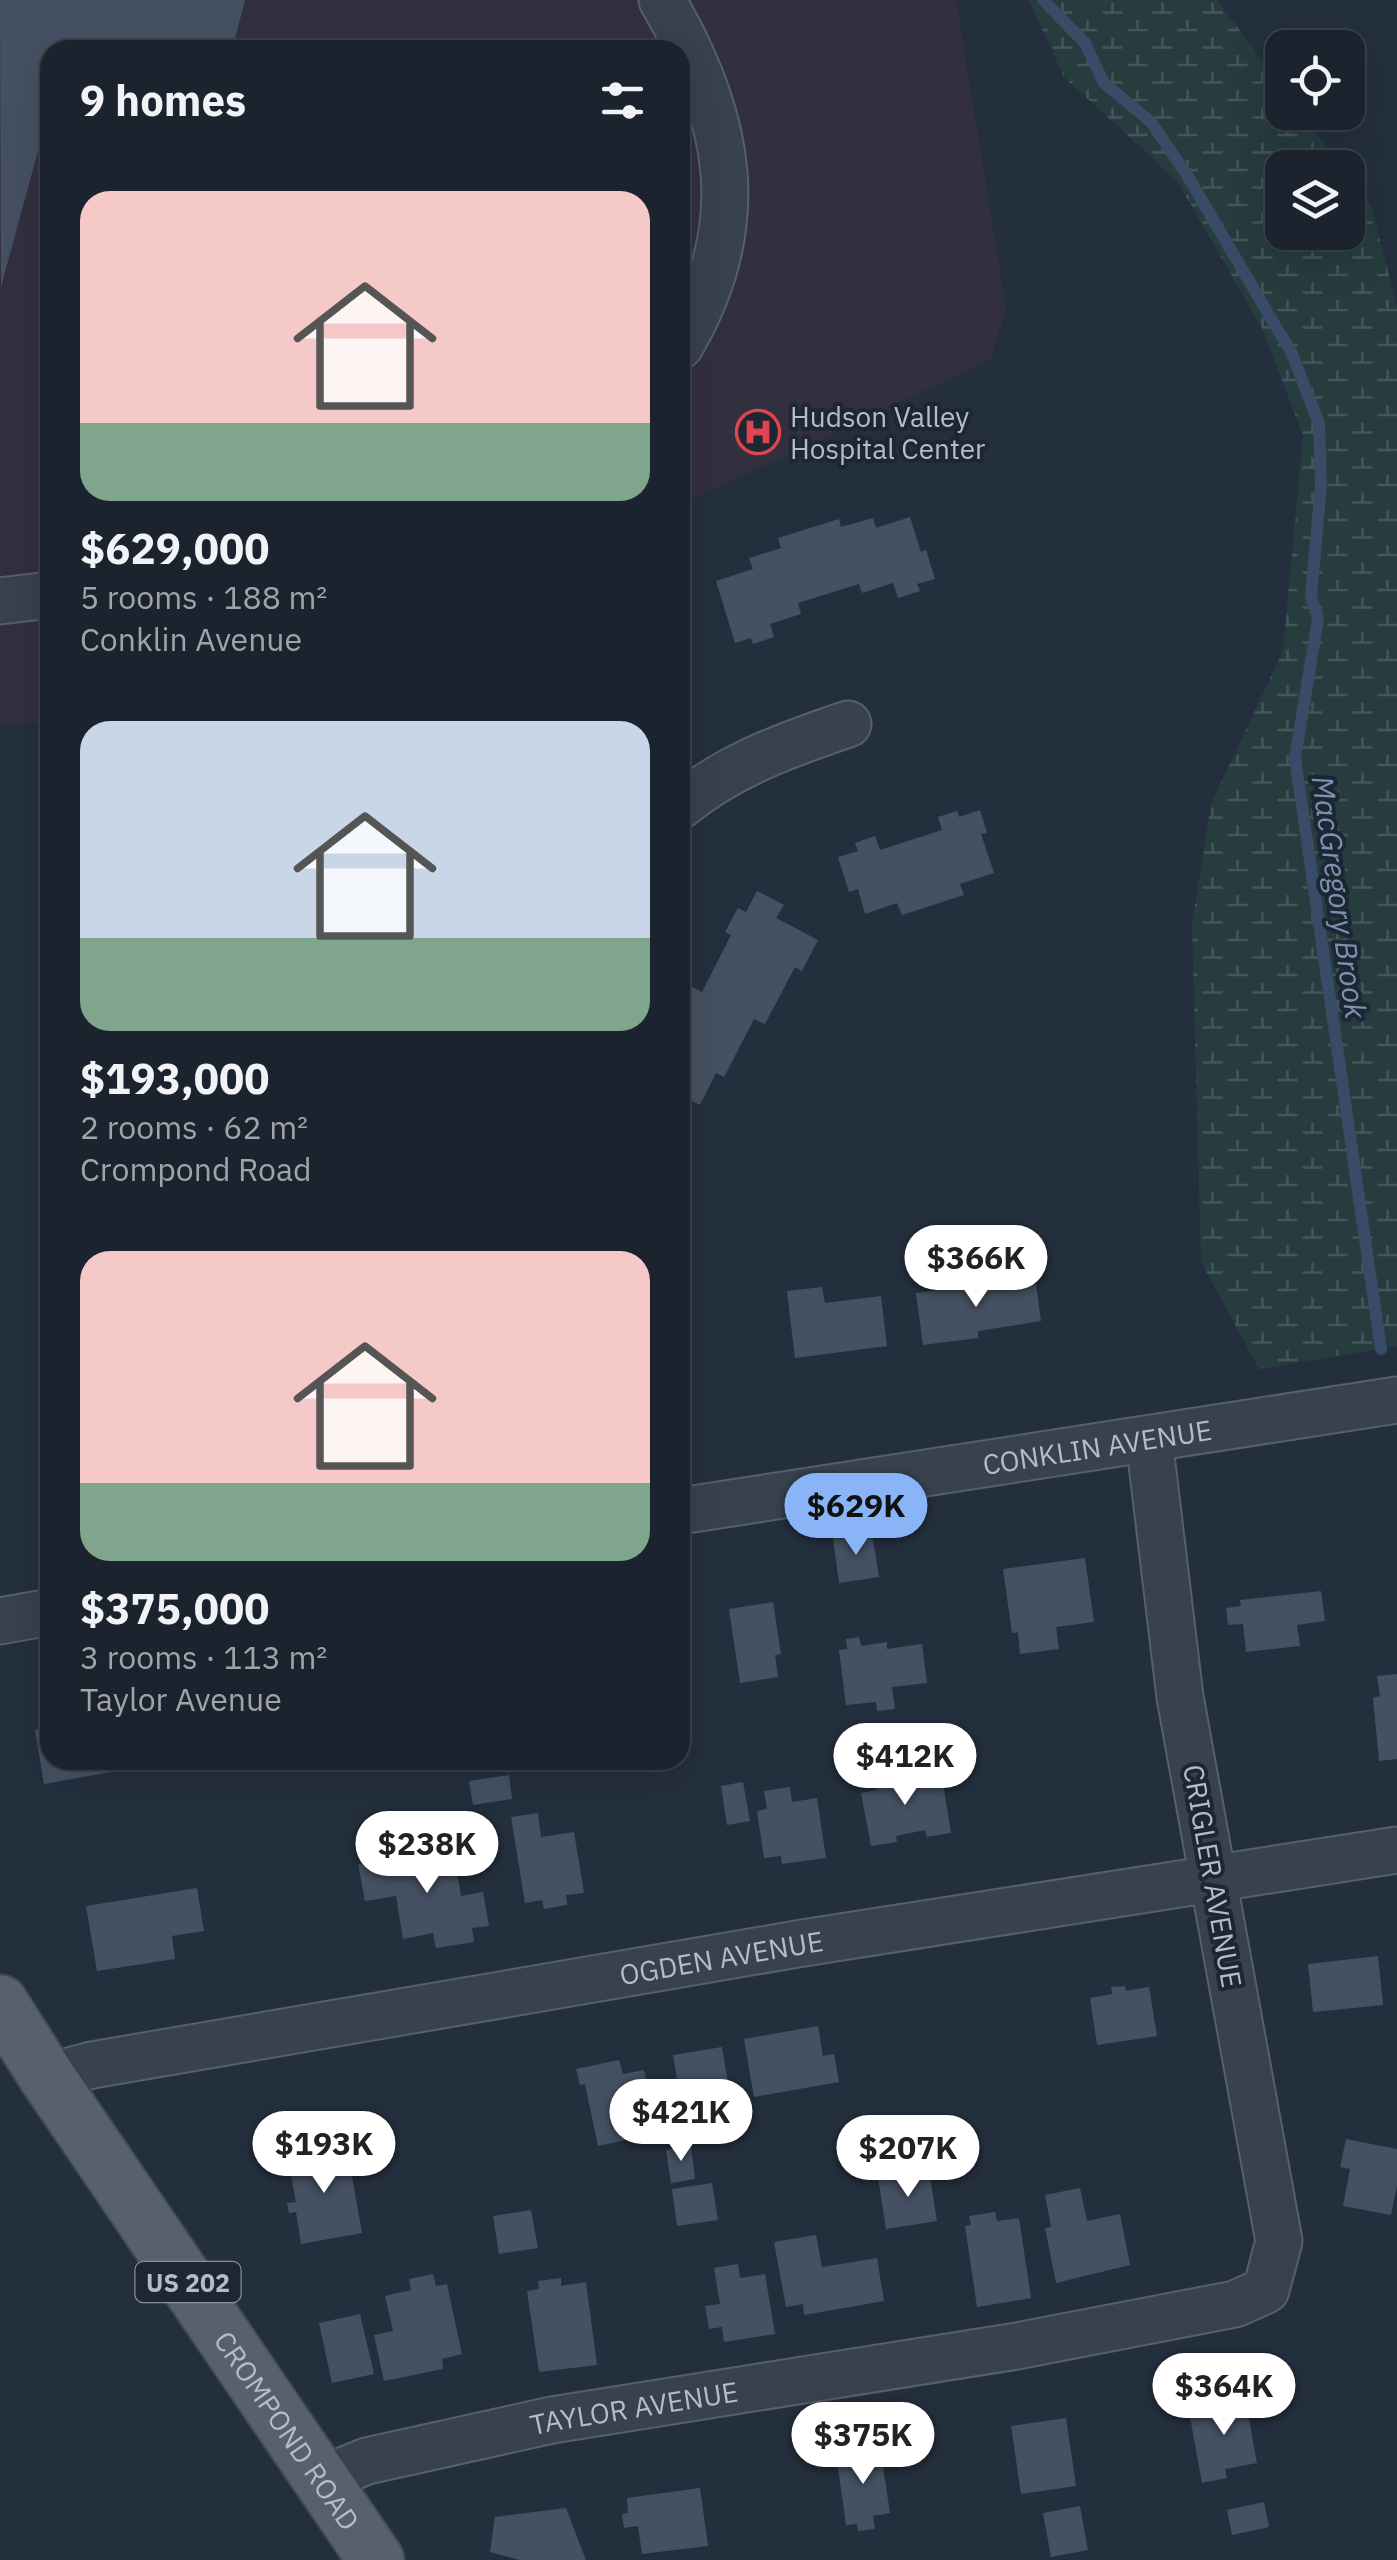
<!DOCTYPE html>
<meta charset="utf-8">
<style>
:root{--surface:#1b232e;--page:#242b36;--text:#f1f3f6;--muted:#a0a4aa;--line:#39404a;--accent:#8ab4f8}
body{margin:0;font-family:"IBM Plex Sans",sans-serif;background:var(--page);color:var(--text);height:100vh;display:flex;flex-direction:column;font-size:38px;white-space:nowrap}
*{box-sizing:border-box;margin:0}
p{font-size:32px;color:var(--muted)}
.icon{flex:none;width:55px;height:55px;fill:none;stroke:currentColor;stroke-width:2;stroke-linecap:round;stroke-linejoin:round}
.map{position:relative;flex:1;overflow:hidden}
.side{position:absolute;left:40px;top:40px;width:650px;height:1730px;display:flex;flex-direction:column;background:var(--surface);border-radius:30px;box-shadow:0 10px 40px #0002,0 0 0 2px var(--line)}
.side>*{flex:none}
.fabs{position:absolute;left:1265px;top:30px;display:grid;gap:20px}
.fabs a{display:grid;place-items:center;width:100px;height:100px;border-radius:20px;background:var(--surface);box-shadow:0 10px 40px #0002,0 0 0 2px var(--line);font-size:50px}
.price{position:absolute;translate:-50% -85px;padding:0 22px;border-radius:35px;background:#fff;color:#222;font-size:32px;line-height:65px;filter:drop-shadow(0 2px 5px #0008)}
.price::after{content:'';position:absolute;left:50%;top:60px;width:30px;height:22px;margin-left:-15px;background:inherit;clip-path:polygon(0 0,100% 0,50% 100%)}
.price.current{background:var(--accent);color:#111}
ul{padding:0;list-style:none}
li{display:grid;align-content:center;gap:20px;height:530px;padding:0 40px}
li span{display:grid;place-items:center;height:310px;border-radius:30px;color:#555}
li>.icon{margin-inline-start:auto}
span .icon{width:180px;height:180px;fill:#fffc;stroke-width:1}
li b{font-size:42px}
h2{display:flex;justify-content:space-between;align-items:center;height:120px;padding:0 40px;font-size:42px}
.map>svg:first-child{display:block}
</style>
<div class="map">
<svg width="1397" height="2560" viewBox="0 0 1397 2560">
<defs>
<pattern id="wetland-marsh" width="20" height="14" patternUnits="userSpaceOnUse" patternTransform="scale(2.5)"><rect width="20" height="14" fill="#263c3f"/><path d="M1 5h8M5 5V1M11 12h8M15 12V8" fill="none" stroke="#435659"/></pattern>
</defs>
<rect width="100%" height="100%" fill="#242f3e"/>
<path fill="#32303f" d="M 0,0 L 956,0 L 1006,309 L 990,360 L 680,505 L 680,50 L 50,50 L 50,723 L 0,725 Z"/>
<path fill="url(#wetland-marsh)" d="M 1029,0 L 1217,0 L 1282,87 L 1282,112 L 1301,113 L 1343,167 L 1282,168 L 1282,232 L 1348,232 L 1348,174 L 1371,205 L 1397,306 L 1397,1346 L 1259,1369 L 1201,1262 L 1192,924 L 1211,804 L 1283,651 L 1303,436 L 1262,328 L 1177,181 L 1064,77 Z"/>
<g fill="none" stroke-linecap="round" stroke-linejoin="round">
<path stroke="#394c67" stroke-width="12" d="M 1043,0 L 1085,43 L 1104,83 L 1151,122 L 1187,175 L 1292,354 L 1319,423 L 1321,485 L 1311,596 L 1318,619 L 1295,758 L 1381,1349"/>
</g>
<path fill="#455162" d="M 0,0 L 245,0 L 232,50 L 50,50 L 50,138 L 42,136 L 1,287 Z
M 910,517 L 921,552 L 926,550 L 935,579 L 917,584 L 920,591 L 898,598 L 893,583 L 862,593 L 859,584 L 798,603 L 801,614 L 770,624 L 774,637 L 753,644 L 751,638 L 735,643 L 716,581 L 753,569 L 749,558 L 781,548 L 778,538 L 839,519 L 841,527 L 873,518 L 876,528 Z
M 980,810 L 987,833 L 981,834 L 994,873 L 960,884 L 964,895 L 902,915 L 897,903 L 865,914 L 858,889 L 849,892 L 838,857 L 858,851 L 855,843 L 875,836 L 880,850 L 942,830 L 938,817 L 957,811 L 959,817 Z
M 757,891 L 784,905 L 776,918 L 818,940 L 802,971 L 795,967 L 765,1024 L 754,1019 L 724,1077 L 716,1073 L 700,1105 L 680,1095 L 680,1010 L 692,987 L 702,992 L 731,935 L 725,932 L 738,908 L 746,912 Z
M 1035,1277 L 1041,1321 L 978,1331 L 978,1338 L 923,1345 L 916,1293 Z
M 822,1287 L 825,1303 L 881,1296 L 887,1346 L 795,1358 L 787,1291 Z
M 872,1533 L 879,1577 L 839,1583 L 833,1538 Z
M 1085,1558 L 1094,1622 L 1056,1627 L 1059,1649 L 1020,1654 L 1018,1632 L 1012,1633 L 1003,1569 Z
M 1321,1591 L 1325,1621 L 1297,1625 L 1300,1646 L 1246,1652 L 1243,1624 L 1228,1625 L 1226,1608 L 1241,1606 L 1240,1600 Z
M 773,1602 L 781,1654 L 775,1655 L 778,1677 L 740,1683 L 729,1609 Z
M 859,1637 L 861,1646 L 887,1642 L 887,1649 L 922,1644 L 927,1683 L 892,1687 L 895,1709 L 877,1711 L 876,1702 L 846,1705 L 839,1650 L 847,1649 L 846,1639 Z
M 1397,1674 L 1397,1759 L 1379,1761 L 1373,1698 L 1380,1696 L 1377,1676 Z
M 50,1728 L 50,1760 L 138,1760 L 139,1767 L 44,1784 L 35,1730 Z
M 903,1769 L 905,1783 L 942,1777 L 951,1833 L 927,1837 L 925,1830 L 896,1836 L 897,1842 L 871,1846 L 861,1793 L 877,1790 L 873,1774 Z
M 509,1775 L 512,1799 L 473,1805 L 469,1781 Z
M 743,1782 L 750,1821 L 727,1825 L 721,1786 Z
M 790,1787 L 792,1802 L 817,1798 L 826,1858 L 782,1864 L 781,1856 L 764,1858 L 757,1811 L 767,1809 L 764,1791 Z
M 538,1813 L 541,1837 L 574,1832 L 584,1893 L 566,1895 L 567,1905 L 544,1909 L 542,1900 L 525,1903 L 511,1817 Z
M 453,1848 L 461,1896 L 483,1892 L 489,1926 L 472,1928 L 474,1942 L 436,1948 L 433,1933 L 403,1939 L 396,1896 L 365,1901 L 358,1864 Z
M 197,1888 L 204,1931 L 172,1936 L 175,1959 L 97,1971 L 86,1906 Z
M 1378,1956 L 1383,2005 L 1313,2012 L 1308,1964 Z
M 1125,1986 L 1126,1991 L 1149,1987 L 1157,2036 L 1097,2045 L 1090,1998 L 1112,1994 L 1111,1987 Z
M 818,2026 L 823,2056 L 834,2054 L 839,2082 L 754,2097 L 744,2039 Z
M 722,2047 L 735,2124 L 686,2132 L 673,2055 Z
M 619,2060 L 623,2074 L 644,2070 L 658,2133 L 598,2146 L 585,2084 L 580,2085 L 576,2069 Z
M 1346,2139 L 1397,2149 L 1397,2185 L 1391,2215 L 1343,2206 L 1350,2169 L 1340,2167 Z
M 691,2146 L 695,2179 L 671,2183 L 666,2150 Z
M 347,2148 L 362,2233 L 301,2244 L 296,2212 L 289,2213 L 287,2203 L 296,2202 L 288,2159 Z
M 929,2170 L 937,2221 L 886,2229 L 878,2178 Z
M 712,2183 L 718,2220 L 677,2226 L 672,2189 Z
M 1080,2188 L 1087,2221 L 1120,2214 L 1130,2265 L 1056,2283 L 1045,2228 L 1051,2227 L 1045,2195 Z
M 531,2210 L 538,2248 L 499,2254 L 493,2216 Z
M 995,2212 L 997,2221 L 1019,2218 L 1031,2298 L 977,2307 L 965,2226 L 971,2225 L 969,2216 Z
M 816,2235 L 822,2267 L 877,2258 L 884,2301 L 804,2315 L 803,2304 L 786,2307 L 774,2242 Z
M 738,2264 L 740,2278 L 765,2274 L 775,2334 L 724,2342 L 722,2327 L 709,2329 L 705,2306 L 720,2304 L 714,2268 Z
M 433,2274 L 436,2286 L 447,2284 L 462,2354 L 442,2359 L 443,2369 L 384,2381 L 374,2335 L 393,2331 L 385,2296 L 411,2290 L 409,2279 Z
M 561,2278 L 561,2286 L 586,2282 L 597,2365 L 539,2372 L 527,2291 L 539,2289 L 538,2281 Z
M 360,2314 L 374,2374 L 332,2383 L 319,2323 Z
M 1244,2392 L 1257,2463 L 1225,2469 L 1227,2478 L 1202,2483 L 1190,2417 L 1218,2412 L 1215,2397 Z
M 1066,2418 L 1076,2486 L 1021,2494 L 1011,2426 Z
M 880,2447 L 890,2513 L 873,2516 L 875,2529 L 858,2531 L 857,2524 L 846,2525 L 836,2453 Z
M 700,2488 L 708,2546 L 642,2554 L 638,2526 L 624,2528 L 622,2514 L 628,2513 L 627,2498 Z
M 1264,2502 L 1269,2527 L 1232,2535 L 1227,2510 Z
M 1080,2506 L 1088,2550 L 1051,2557 L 1043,2513 Z
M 566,2508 L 586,2560 L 520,2560 L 490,2552 L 495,2517 Z"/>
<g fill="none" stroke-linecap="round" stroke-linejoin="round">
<defs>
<g id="minor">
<path d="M 662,0 C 731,117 752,224 680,346"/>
<path d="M 0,601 L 50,595"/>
<path d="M 680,806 C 729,765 789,744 848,724"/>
<path id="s1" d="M 680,1511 L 1397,1400"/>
<path d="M 0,1621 L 50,1612"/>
<path id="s2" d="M 47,2077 L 92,2065 L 803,1943 L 1397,1850"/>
<path id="s3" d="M 323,2479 L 367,2461 L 552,2420 L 1017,2346 L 1235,2304 L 1266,2290 L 1279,2241 L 1180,1697 L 1149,1439"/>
</g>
<g id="major">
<path id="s4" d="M 0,2003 L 47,2077 L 376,2560"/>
</g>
</defs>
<use href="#minor" stroke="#565f6c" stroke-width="49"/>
<use href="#major" stroke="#414a57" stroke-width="59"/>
<use href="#minor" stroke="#38414e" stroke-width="45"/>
<use href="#major" stroke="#56606e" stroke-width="55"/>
</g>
<defs>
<symbol id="hospital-ring" viewBox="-11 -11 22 22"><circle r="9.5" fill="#1d2633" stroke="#e0444e" stroke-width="1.5"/><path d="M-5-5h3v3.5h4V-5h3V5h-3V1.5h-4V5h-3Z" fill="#e0444e"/></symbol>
</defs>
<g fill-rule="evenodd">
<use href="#hospital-ring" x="733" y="407" width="50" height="50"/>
</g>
<g text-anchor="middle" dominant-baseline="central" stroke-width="8" stroke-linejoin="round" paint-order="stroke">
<rect fill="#1d2633" stroke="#878f9c" stroke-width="2.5" x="135.5" y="2262" width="105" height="40" rx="8"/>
<g font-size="25" font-weight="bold" fill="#b4bcc9">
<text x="188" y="2282">US 202</text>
</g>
<g font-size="28" fill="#b4bcc9" stroke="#1d2633" text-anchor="start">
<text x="790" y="416">Hudson Valley<tspan x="790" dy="32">Hospital Center</tspan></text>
</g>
<g font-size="28" fill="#b4bcc9" stroke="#1d2633">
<text stroke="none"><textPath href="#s1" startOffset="422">CONKLIN AVENUE</textPath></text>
<text transform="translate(1213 1876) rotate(80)">CRIGLER AVENUE</text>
<text stroke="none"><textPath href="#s2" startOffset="685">OGDEN AVENUE</textPath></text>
<text stroke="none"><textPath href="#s3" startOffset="320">TAYLOR AVENUE</textPath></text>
<text stroke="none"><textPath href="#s4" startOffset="515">CROMPOND ROAD</textPath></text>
</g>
<g font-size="30" font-style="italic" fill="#7c92b1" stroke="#1d2633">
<text transform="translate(1340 897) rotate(82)">MacGregory Brook</text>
</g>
</g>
</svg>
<div class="fabs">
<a><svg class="icon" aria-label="locate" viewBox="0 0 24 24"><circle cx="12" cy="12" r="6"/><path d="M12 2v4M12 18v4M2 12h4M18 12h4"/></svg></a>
<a><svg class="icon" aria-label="layers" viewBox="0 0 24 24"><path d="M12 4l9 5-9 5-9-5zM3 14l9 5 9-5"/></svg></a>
</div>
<b class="price" style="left:976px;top:1310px">$366K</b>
<b class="price current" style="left:856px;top:1558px">$629K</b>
<b class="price" style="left:905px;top:1808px">$412K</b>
<b class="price" style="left:427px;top:1896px">$238K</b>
<b class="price" style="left:681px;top:2164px">$421K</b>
<b class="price" style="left:324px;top:2196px">$193K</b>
<b class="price" style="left:908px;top:2200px">$207K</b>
<b class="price" style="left:1224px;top:2438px">$364K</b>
<b class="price" style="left:863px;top:2487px">$375K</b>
<section class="side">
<h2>9 homes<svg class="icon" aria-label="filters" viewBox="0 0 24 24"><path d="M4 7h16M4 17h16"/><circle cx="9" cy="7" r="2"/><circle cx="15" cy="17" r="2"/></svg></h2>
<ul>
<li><span style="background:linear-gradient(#f6c9c9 75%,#7fa58c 0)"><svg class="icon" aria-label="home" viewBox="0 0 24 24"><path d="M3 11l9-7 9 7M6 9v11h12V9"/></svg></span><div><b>$629,000</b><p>5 rooms · 188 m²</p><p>Conklin Avenue</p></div></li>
<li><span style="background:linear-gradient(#c9d6e8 70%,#7fa58c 0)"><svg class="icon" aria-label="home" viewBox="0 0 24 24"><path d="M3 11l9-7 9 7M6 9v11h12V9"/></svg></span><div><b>$193,000</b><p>2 rooms · 62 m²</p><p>Crompond Road</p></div></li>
<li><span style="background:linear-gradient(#f6c9c9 75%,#7fa58c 0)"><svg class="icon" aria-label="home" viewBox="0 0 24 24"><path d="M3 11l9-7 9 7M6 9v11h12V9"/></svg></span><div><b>$375,000</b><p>3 rooms · 113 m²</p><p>Taylor Avenue</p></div></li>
</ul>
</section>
</div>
